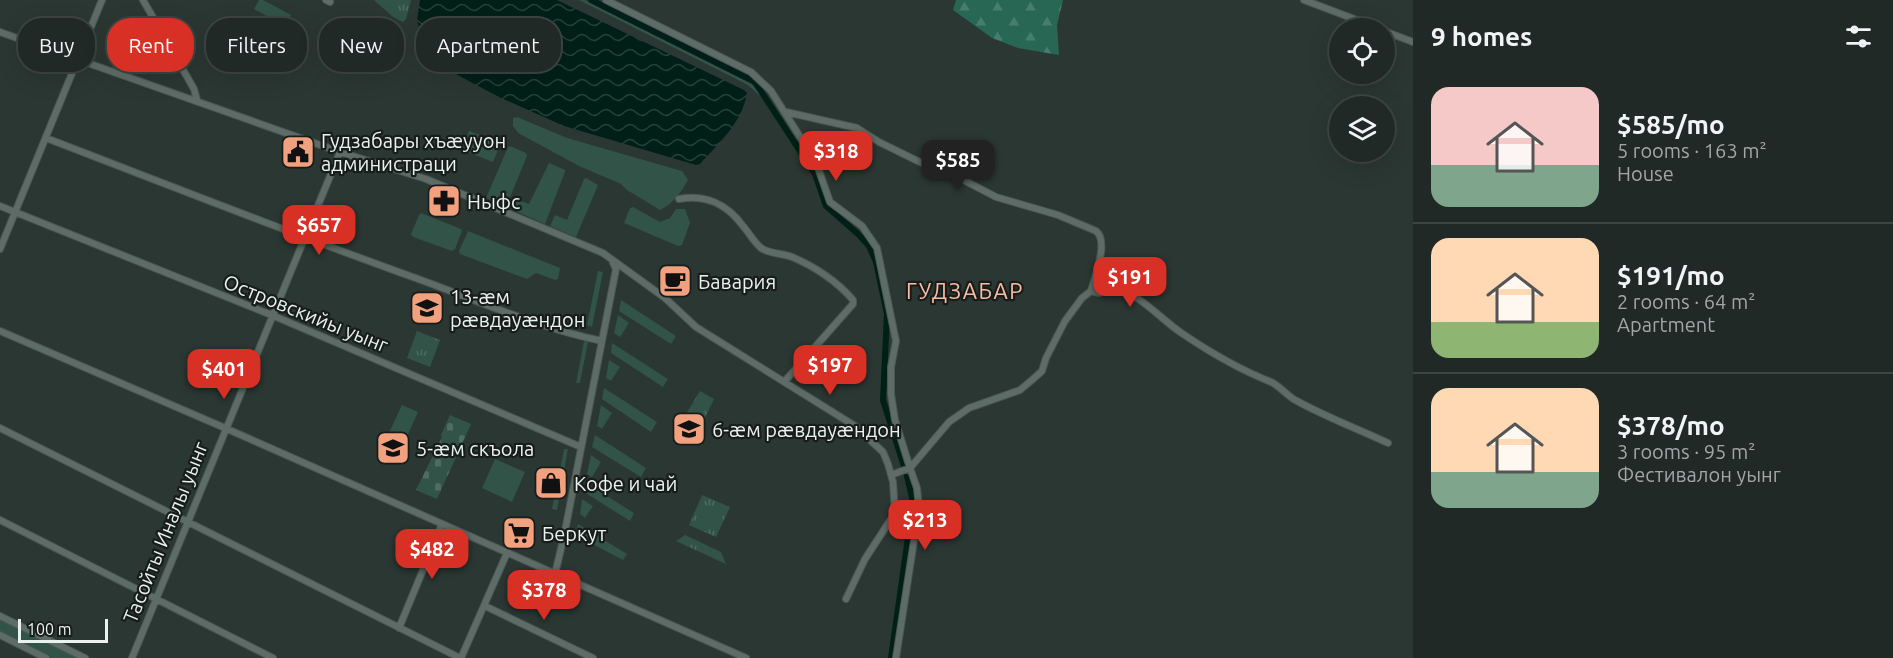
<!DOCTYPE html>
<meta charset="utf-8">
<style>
:root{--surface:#202926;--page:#28312e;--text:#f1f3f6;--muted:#a2a6a7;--line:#3d4543;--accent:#d93025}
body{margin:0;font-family:Ubuntu,sans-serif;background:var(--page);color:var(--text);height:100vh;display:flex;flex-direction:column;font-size:22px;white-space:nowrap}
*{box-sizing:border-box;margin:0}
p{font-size:20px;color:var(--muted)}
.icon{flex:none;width:33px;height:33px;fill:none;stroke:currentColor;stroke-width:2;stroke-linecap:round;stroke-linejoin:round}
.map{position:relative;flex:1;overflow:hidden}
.sheet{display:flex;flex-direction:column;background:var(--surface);width:480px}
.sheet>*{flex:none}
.top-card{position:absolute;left:18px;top:18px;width:570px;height:54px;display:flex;gap:12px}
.tools{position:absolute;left:1329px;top:18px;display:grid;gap:12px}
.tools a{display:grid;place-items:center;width:66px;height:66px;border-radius:50%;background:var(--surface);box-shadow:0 6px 24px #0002,0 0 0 2px var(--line);font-size:30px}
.scale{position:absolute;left:18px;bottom:15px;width:90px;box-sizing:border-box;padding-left:6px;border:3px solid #eaf2ef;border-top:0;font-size:16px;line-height:21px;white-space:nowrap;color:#eaf2ef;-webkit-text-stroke:4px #181d1b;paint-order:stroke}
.price{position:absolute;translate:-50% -51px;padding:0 14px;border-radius:12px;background:var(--accent);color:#fff;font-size:20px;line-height:39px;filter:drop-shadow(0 2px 3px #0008)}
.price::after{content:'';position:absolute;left:50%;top:36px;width:18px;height:14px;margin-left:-9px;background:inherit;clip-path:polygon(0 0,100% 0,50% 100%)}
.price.selected{background:#222;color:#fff}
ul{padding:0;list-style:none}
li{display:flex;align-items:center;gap:18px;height:150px;padding:0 18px}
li+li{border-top:2px solid var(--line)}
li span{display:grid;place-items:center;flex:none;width:168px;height:120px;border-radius:18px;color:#555}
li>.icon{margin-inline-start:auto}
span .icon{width:72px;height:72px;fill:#fffc;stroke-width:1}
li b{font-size:26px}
h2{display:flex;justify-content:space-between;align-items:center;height:72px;padding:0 18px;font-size:26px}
.pill{padding:0 21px;border-radius:24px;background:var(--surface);box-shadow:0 6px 24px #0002,0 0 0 2px var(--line);font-size:21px;line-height:54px}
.pill.selected{background:var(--accent);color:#fff}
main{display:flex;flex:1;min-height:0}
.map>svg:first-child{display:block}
</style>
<main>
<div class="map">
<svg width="1413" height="658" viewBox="0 0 1413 658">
<defs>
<pattern id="grass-tufts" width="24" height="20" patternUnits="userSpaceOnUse" patternTransform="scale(1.5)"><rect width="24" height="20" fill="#315348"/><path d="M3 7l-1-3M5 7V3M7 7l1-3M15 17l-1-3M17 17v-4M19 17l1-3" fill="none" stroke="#4f6c63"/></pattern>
<pattern id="forest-firs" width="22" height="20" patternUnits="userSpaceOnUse" patternTransform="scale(1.5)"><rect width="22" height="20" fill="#286754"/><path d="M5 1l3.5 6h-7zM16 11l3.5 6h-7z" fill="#477d6d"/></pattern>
<pattern id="cemetery-stones" width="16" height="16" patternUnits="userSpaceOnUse" patternTransform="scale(1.5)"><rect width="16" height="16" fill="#315348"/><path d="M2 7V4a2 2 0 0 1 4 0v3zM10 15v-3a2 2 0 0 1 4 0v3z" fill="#4f6c63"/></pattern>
<pattern id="water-waves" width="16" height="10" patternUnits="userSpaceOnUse" patternTransform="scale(1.5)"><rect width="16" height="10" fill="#002017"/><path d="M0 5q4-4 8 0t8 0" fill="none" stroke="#254139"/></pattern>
</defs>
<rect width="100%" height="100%" fill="#2b3733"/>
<path fill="url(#grass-tufts)" d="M 374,0 L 411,0 L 406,19 L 403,22 L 393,17 Z
M 417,331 L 440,340 L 430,367 L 407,358 Z
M 700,391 L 714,399 L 702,424 L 686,414 Z
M 702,495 L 730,507 L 716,537 L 689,525 Z
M 685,535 L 721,552 L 726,564 L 676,541 Z"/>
<path fill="url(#forest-firs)" d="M 956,0 L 1063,0 L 1057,25 L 1059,55 L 1018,48 L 992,38 L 953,10 Z"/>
<path fill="url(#cemetery-stones)" d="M 450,415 L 471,424 L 437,499 L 416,490 L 442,437 L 441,435 Z"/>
<path fill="#315348" d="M 259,0 L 263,0 L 291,15 L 285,26 L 254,9 Z
M 579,0 L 585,0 L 751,83 L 760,94 L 759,95 L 748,85 Z
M 517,117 L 567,138 L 682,171 L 688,180 C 682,191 672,205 660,210 L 627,190 L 621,184 L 579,166 L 518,133 L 513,126 L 513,118 Z
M 469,131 L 501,143 L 493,162 L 462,150 Z
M 510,146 L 526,153 L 527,156 L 506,207 L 486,198 L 508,147 Z
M 549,163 L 565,170 L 565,172 L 545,224 L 511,209 L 516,199 L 529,204 Z
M 586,178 L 598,185 L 576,237 L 550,226 L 555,215 L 567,220 L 584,179 Z
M 633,207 L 660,222 L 670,218 L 676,209 L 685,209 L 690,223 L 682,245 L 678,246 L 624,223 L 630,208 Z
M 421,213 L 461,229 L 462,231 L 455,249 L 452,251 L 413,237 L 411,234 L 419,215 Z
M 468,231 L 560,268 L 558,279 L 555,280 L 536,273 L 527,279 L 460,254 L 459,251 Z
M 598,271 L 603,272 L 592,327 L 587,325 Z
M 621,300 L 676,336 L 671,344 L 619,311 Z
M 618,315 L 629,323 L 620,337 L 614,333 Z
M 584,341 L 588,342 L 580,383 L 576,383 Z
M 612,343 L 668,379 L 663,387 L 611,353 Z
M 609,360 L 620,367 L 611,381 L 606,378 Z
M 604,388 L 657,422 L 651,432 L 602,399 Z
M 402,405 L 418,412 L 402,448 L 385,441 Z
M 601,405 L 612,413 L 602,429 L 597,426 Z
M 595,435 L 646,468 L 641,477 L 592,447 Z
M 564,449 L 568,449 L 557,510 L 552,509 Z
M 591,455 L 601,462 L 592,477 L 587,474 Z
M 495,459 L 525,472 L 512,502 L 482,488 Z
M 586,483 L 634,513 L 630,521 L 584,492 Z
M 582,499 L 593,506 L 585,518 L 580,514 Z
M 578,524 L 627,554 L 623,560 L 575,535 Z
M 0,618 L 80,658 L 51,658 L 0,632 Z"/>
<path fill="url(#water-waves)" d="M 420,0 L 557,0 L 744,90 L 747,93 C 742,123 719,143 700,164 L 696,165 L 564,126 L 501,98 L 450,71 L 433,56 L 423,40 L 417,20 Z"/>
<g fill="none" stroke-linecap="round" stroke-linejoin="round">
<path stroke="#002017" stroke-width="6" d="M 591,0 L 755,82 L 815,174 L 826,206 L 858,234 L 869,246 L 876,262 L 887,314 L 883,400 L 907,476 L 913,502 L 891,658"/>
<defs>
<path id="minor" d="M 143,0 L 194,89 L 197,100
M 326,0 L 330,2
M 606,0 L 751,72 L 771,91 L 816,162 L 830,202 L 862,226 L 877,248 L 896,341 L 891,367 L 891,394 L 895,420 L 910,468
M 1304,0 L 1378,28
M 1384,31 L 1413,42
M 0,32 L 340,152 L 426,179 L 603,253 L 665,298 L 696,327 L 855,426 L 883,452 L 888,464 L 893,482 L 895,513 L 865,559 L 846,599
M 786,112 L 857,128 L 879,142 L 934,169 L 954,175 L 996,197 L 1058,215 L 1096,231 C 1109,241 1095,276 1091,291
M 46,138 C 171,186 295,235 421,280 C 481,302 539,328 602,341
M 679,199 C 705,194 727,204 743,226 C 749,233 754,242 761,248 C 769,254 782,253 792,257 C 814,266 838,282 853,300 L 853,304 L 785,381
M 0,206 L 274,316 L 581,447
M 0,249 L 102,0
M 0,331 L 225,428 L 746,658
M 0,428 L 460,658
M 910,468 L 949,422 L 969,408 L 1020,390 L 1032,380 L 1042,371 L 1046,358 L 1065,321 L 1082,298 L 1091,291 L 1099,293 L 1112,287 C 1140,293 1160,319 1183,334 C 1211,353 1241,370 1271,382 C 1280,386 1288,397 1297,401 C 1326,417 1358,429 1388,443
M 891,475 L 910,468 L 917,488 L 919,508 L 896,658
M 0,520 L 273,658
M 555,574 L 564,536 L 616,269 L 613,263
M 485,606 L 593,658
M 0,616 L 85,658
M 399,628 L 442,524
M 0,635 L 46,658
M 132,658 L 340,152
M 461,658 L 507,553"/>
</defs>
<use href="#minor" stroke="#4b5651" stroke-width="8"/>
<use href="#minor" stroke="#5e6c67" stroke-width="6"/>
</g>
<defs>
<symbol id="civic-square" viewBox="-11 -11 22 22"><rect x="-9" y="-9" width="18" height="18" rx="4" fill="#f1a17d" stroke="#181d1b"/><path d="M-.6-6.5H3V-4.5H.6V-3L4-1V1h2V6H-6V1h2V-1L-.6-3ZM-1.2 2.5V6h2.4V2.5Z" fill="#111"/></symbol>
<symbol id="pharmacy-square" viewBox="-11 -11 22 22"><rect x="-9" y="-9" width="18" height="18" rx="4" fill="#f1a17d" stroke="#181d1b"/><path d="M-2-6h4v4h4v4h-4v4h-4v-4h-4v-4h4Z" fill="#111"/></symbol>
<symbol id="cafe-square" viewBox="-11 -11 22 22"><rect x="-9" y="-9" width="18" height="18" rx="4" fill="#f1a17d" stroke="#181d1b"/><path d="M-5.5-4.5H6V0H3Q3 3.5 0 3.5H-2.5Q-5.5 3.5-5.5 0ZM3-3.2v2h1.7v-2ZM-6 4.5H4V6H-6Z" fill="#111"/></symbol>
<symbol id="school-square" viewBox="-11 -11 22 22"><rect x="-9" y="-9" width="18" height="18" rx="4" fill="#f1a17d" stroke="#181d1b"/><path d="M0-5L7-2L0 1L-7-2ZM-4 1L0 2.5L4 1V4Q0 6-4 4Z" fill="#111"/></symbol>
<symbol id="shop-square" viewBox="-11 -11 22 22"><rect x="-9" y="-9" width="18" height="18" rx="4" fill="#f1a17d" stroke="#181d1b"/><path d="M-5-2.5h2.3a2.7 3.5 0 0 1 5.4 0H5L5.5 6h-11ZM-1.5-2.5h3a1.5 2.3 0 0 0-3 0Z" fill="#111"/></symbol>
<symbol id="supermarket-square" viewBox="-11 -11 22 22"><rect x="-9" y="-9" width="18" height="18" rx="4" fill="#f1a17d" stroke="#181d1b"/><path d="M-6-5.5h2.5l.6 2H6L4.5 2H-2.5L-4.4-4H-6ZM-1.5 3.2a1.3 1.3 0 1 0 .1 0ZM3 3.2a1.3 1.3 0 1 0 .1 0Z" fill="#111"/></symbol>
</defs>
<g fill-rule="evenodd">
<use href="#civic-square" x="279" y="133" width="38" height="38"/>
<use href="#pharmacy-square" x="425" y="182" width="38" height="38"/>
<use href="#cafe-square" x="656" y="262" width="38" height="38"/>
<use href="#school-square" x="408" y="289" width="38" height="38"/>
<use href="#school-square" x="670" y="410" width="38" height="38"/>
<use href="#school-square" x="374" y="429" width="38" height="38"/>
<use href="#shop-square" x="532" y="464" width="38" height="38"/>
<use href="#supermarket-square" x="500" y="514" width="38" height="38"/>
</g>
<g text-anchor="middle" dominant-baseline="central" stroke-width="4.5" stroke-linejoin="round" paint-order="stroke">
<g font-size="20" fill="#eaf2ef" stroke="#181d1b" text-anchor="start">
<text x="321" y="140">Гудзабары хъæууон<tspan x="321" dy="23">администраци</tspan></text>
<text x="467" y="201">Ныфс</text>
<text x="698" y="281">Бавария</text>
<text x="450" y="296">13-æм<tspan x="450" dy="23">рӕвдауӕндон</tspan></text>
<text x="712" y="429">6-æм рӕвдауӕндон</text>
<text x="416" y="448">5-æм скъола</text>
<text x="574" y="483">Кофе и чай</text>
<text x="542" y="533">Беркут</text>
</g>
<g font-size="20" fill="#eaf2ef" stroke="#181d1b">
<text transform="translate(306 313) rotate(22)">Островскийы уынг</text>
<text transform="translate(165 532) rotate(-68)">Тасойты Иналы уынг</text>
</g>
<g font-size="22" letter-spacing="1.5" fill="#f9bca1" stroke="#181d1b">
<text x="965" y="290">ГУДЗАБАР</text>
</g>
</g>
</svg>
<div class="tools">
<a><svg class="icon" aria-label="locate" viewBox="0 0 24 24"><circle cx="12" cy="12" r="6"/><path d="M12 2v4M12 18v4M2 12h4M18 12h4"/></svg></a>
<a><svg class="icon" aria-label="layers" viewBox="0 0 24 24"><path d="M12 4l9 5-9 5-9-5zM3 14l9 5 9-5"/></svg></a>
</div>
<div class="scale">100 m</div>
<b class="price" style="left:836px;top:182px">$318</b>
<b class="price selected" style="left:958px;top:191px">$585</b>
<b class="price" style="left:319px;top:256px">$657</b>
<b class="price" style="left:1130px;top:308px">$191</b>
<b class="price" style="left:830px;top:396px">$197</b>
<b class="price" style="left:224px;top:400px">$401</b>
<b class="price" style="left:925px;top:551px">$213</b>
<b class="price" style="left:432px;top:580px">$482</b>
<b class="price" style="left:544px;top:621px">$378</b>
<div class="top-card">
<a class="pill">Buy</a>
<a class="pill selected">Rent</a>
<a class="pill">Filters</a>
<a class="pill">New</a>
<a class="pill">Apartment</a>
</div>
</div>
<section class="sheet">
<h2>9 homes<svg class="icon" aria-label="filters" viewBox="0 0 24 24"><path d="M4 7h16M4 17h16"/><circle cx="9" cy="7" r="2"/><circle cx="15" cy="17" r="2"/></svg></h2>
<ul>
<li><span style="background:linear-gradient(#f6c9c9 65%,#7fa58c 0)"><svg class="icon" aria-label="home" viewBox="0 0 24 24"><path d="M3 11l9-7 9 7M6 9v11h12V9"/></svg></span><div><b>$585/mo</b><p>5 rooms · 163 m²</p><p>House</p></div></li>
<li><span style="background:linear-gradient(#ffd9b3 70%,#8fb573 0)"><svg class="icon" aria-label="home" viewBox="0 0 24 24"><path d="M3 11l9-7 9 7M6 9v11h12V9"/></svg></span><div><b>$191/mo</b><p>2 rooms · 64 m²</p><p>Apartment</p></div></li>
<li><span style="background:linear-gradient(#ffd9b3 70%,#7fa58c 0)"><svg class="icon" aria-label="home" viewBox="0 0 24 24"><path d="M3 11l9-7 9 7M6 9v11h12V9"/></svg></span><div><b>$378/mo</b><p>3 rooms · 95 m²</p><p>Фестивалон уынг</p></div></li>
</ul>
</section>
</main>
